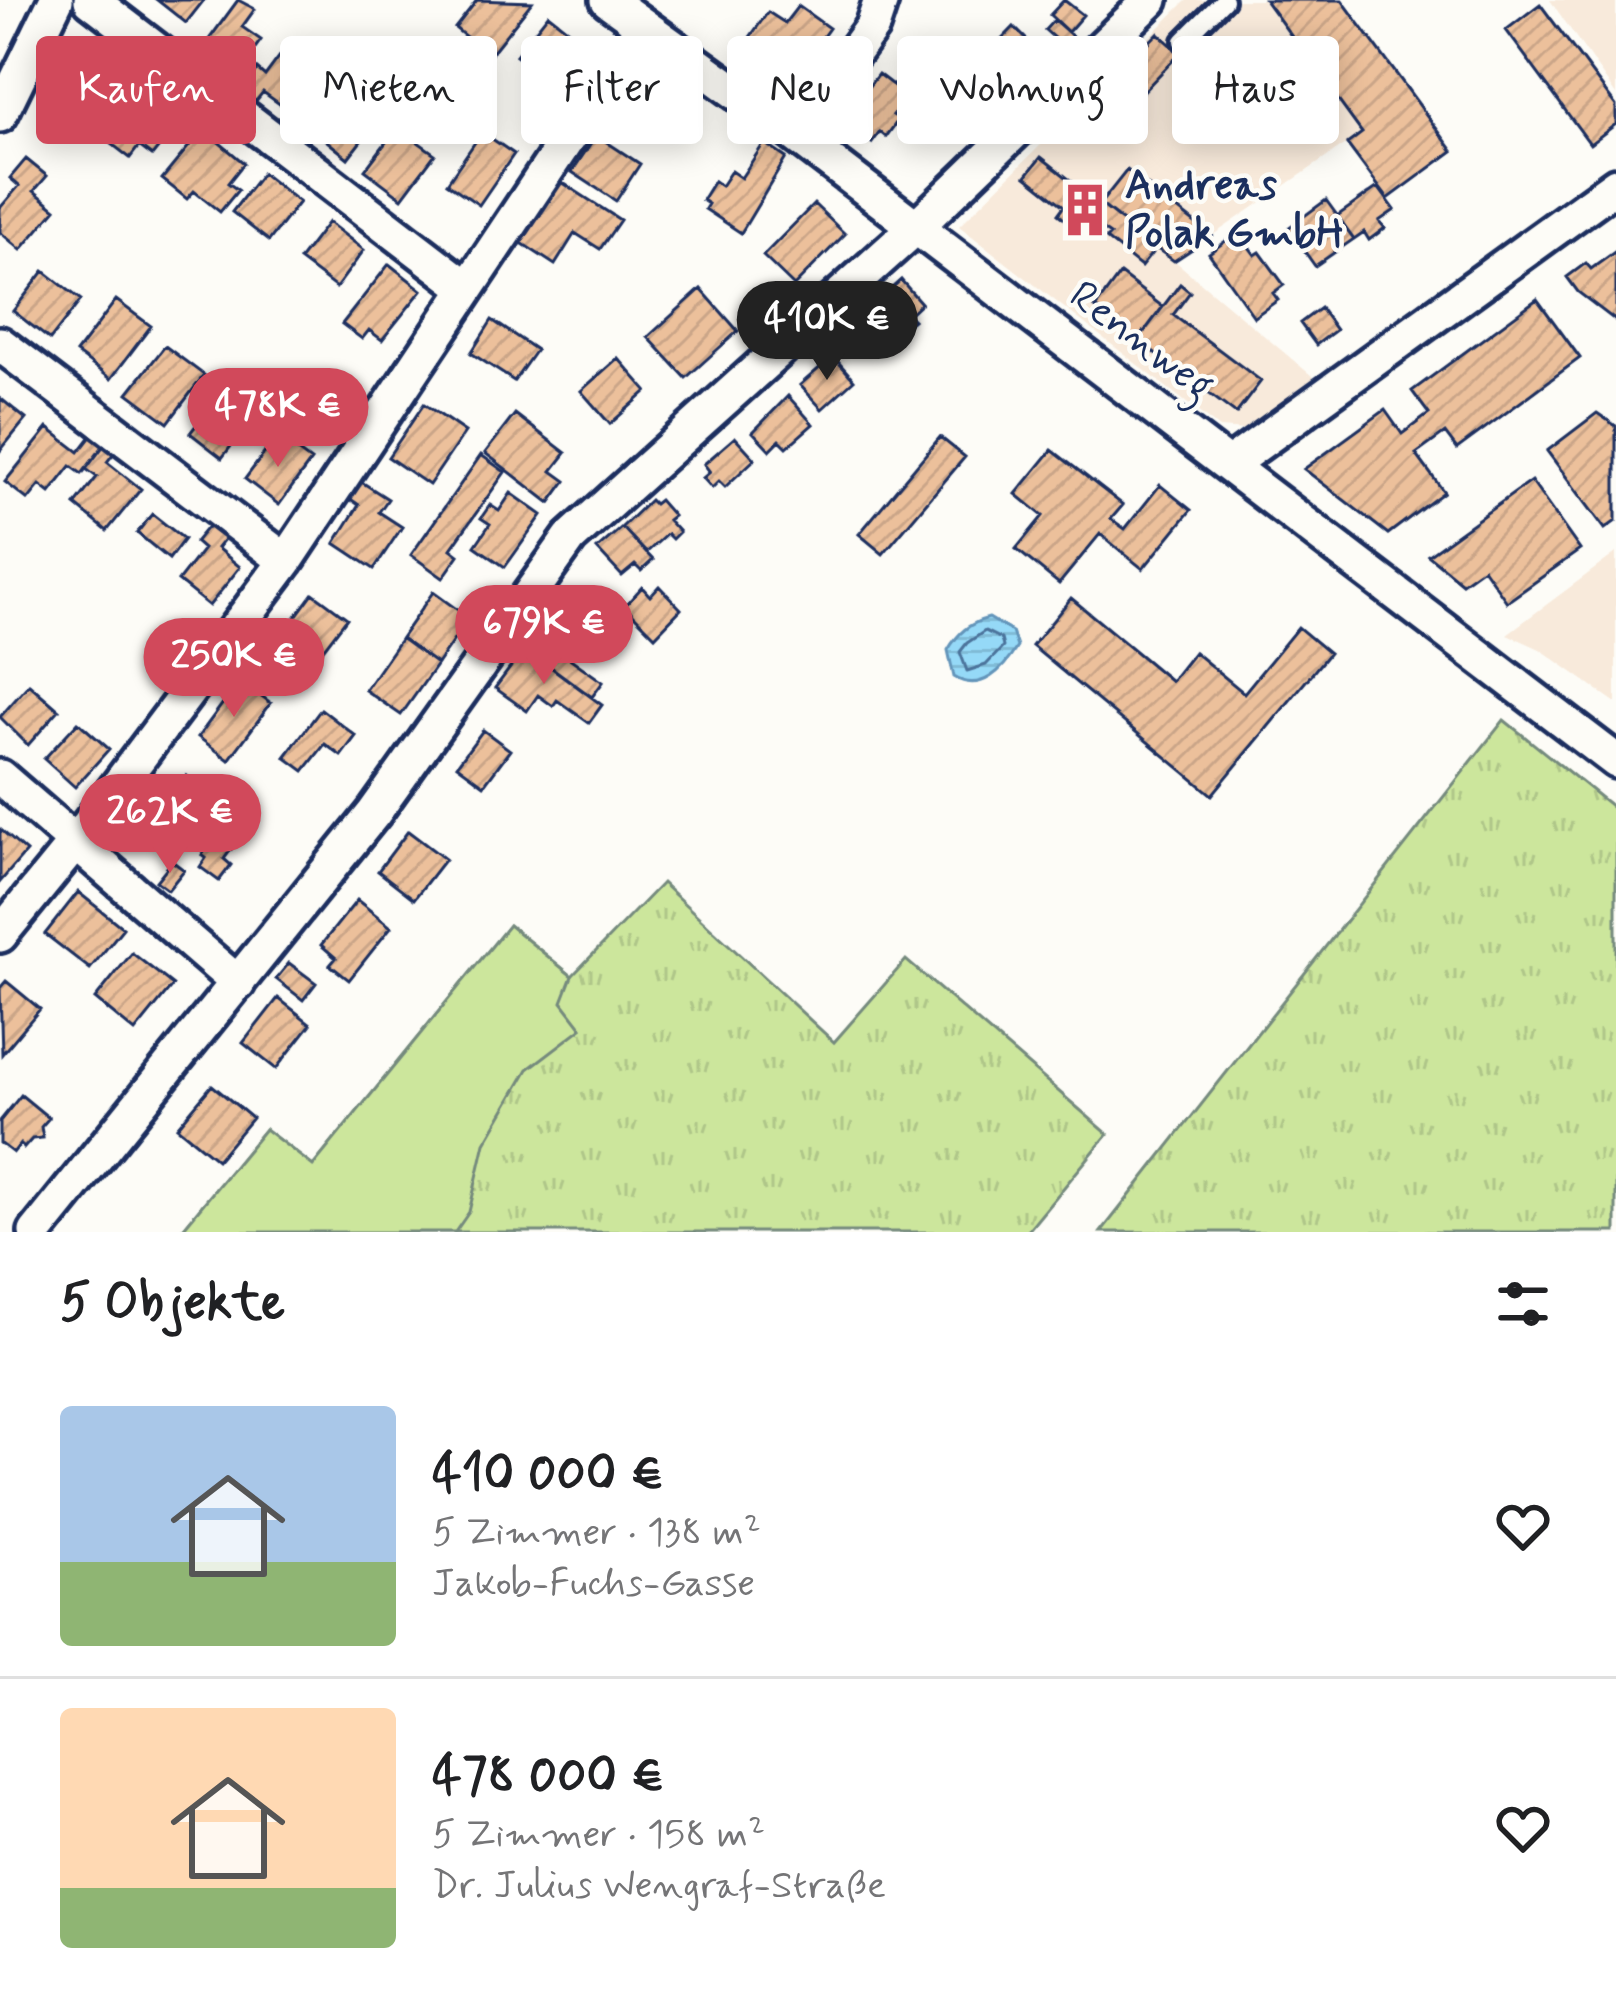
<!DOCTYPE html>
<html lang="de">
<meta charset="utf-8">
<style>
:root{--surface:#fff;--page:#f6f6f6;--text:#202124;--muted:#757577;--line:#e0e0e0;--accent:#d1495b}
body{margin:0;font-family:Mynerve,sans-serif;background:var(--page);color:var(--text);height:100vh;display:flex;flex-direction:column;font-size:45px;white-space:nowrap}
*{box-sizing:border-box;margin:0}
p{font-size:39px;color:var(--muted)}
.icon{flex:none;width:66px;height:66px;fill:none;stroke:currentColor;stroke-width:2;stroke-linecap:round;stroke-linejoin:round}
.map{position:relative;height:1232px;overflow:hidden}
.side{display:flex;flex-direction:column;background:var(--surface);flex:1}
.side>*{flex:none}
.top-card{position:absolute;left:36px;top:36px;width:1545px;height:108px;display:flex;gap:24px}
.price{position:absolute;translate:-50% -102px;padding:0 27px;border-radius:42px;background:var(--accent);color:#fff;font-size:39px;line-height:78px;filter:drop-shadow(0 3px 6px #0008)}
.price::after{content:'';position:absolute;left:50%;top:72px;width:36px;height:27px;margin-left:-18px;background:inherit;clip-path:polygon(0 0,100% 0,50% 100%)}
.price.selected{background:#222;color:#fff}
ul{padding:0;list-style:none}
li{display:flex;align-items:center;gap:36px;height:300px;padding:0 60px}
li+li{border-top:3px solid var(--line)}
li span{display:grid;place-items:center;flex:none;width:336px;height:240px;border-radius:12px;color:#555}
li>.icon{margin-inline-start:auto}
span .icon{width:144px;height:144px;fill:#fffc;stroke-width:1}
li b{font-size:51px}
h2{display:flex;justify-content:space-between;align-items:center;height:144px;padding:0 60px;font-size:51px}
.chip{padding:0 42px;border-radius:12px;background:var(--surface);box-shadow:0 6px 30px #0003;font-size:42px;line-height:108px}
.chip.selected{background:var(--accent);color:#fff}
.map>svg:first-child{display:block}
</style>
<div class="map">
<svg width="1616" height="1232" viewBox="0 0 1616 1232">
<defs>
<pattern id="grass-tufts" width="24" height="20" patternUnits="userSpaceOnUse" patternTransform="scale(3)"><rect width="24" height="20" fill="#cce69c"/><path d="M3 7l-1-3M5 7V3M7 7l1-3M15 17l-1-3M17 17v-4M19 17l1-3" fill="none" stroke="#afc689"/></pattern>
<pattern id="water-rules" width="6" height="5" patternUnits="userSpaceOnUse" patternTransform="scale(3)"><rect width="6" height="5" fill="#95d9f7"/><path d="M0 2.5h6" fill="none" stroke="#80bbd6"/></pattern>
<pattern id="building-hatch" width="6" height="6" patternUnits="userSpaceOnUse" patternTransform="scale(3)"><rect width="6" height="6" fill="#ecc09b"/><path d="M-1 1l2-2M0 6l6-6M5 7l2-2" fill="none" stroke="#caa588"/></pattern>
</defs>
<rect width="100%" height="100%" fill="#fdfcf7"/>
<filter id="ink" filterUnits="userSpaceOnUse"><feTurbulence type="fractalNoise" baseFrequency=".00833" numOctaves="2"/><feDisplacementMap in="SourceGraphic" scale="24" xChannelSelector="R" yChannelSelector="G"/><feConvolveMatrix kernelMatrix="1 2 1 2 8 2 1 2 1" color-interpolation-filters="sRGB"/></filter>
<g filter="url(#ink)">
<path fill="#f8eadb" d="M 1187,0 L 1342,0 L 1453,151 L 1388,199 L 1346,144 L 1175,261 L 1318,381 L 1245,430 L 1219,428 L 959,226 Z
M 1550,0 L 1616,0 L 1616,95 Z
M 1616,553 L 1616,703 L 1540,649 L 1507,634 Z"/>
<path fill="url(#grass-tufts)" stroke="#748a7d" stroke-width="3" d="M 1504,720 L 1616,810 L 1616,1232 L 1101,1232 Z
M 662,883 L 834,1042 L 906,960 L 1108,1134 L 1027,1232 L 180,1232 L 265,1129 L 313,1166 L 509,925 L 572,976 Z"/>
<path fill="#cce69c" stroke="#748a7d" stroke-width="3" d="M 509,925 L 572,976 L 562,1002 L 582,1028 L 528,1069 L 485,1143 L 469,1212 L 455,1232 L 180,1232 L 265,1129 L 313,1166 Z"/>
<path fill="url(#water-rules)" stroke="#6495ba" stroke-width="3" d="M 989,618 L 1012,632 L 1017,647 C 1004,669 981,694 954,677 L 948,650 C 958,633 969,623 989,618 Z"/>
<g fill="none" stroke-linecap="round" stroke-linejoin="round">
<path stroke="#4c739b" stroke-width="3" d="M 985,631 L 1001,639 L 1003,647 L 986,665 L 967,671 L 960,652 L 967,643 Z"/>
</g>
<path fill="url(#building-hatch)" stroke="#1b2f5e" stroke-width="3" d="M 157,0 L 204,0 L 186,23 Z
M 238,0 L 255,9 L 242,27 L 261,40 L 237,73 L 202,49 Z
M 477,0 L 532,2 L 489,56 L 455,28 Z
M 1064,0 L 1083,15 L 1068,32 L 1050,15 Z
M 1265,0 L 1342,0 L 1453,151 L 1388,199 L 1347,144 L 1362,133 Z
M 1540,4 L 1616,106 L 1616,124 L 1590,144 L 1506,30 Z
M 798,6 L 829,28 L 791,81 L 743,47 L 768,12 L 785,23 Z
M 548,14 L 585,43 L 555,84 L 516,55 Z
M 1054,20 L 1072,36 L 1063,46 L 1045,30 Z
M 1014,27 L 1030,43 L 1015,59 L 1020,65 L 999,87 L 977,65 Z
M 1158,33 L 1180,53 L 1140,95 L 1118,74 Z
M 87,39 L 124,68 L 134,56 L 142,63 L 93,125 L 47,90 Z
M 288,45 L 324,72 L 292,113 L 263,92 L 252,106 L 237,94 L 257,69 L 265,76 Z
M 950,71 L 976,96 L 982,91 L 999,107 L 984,123 L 968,109 L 960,118 L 957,115 L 946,126 L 952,132 L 943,141 L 909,114 Z
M 878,74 L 907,96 L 893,115 L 899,119 L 886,137 L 880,132 L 872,143 L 843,120 Z
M 136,77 L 185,114 L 152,156 L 139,146 L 130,158 L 95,131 Z
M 345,87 L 381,115 L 348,158 L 312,129 Z
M 405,117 L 425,132 L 418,142 L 435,154 L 402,198 L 365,170 Z
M 203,129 L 244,163 L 228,183 L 238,190 L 220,212 L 194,191 L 187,199 L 162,179 Z
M 482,132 L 514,154 L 479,205 L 447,183 Z
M 596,135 L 640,164 L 616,201 L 572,172 Z
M 764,143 L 786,158 L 741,233 L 705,209 L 708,204 L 702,200 L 714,181 L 721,186 L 731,171 L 741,178 Z
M 1041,157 L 1156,248 L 1141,267 L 1106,239 L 1110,235 L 1097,226 L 1088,238 L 1058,214 L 1064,206 L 1026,176 Z
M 26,159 L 47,176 L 34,191 L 56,209 L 21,250 L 0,232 L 0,208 L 19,186 L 10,178 Z
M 1127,170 L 1212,236 L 1174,261 L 1156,248 L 1100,204 Z
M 262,173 L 299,202 L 269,241 L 232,212 Z
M 560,181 L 620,220 L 600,249 L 575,233 L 555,265 L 520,242 Z
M 1378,187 L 1395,210 L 1379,221 L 1385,228 L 1369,240 L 1364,232 L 1354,239 L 1337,216 Z
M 1326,200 L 1354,239 L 1315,266 L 1288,228 Z
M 814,204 L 845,234 L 794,286 L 763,256 Z
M 328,222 L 364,250 L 336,288 L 299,260 Z
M 1238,232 L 1255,255 L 1260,252 L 1284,285 L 1273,293 L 1278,300 L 1254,317 L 1209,253 Z
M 1616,251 L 1616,321 L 1578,292 L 1567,277 L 1586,263 L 1591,269 Z
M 389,264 L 422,290 L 382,340 L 369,330 L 362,339 L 342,324 Z
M 44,271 L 81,300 L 50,340 L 13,311 Z
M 1120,274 L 1163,307 L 1138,340 L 1095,308 Z
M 901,280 L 921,303 L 908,315 L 913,320 L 884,345 L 880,340 L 867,351 L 847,328 Z
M 1180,284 L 1190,292 L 1173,315 L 1261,381 L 1236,414 L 1138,340 Z
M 701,289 L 738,331 L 686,378 L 648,337 Z
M 1537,299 L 1580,358 L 1457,449 L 1445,433 L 1416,454 L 1444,492 L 1388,534 L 1304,469 L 1385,410 L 1402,434 L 1429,414 L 1412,391 Z
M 116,300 L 151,326 L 111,379 L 76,353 Z
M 1320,308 L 1336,330 L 1316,345 L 1300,323 Z
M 492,320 L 536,350 L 514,381 L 471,353 Z
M 165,346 L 204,375 L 168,423 L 128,393 Z
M 833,356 L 854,380 L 822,409 L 800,385 Z
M 618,358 L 647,391 L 610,424 L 581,391 Z
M 224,389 L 256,414 L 222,458 L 190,433 Z
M 788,396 L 813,424 L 787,447 L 780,440 L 770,450 L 753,432 Z
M 0,398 L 26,419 L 0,451 Z
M 424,404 L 465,432 L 429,485 L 388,457 Z
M 1597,413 L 1616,426 L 1616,521 L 1605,529 L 1547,451 Z
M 515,414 L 566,453 L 552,471 L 566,481 L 550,503 L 485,453 Z
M 48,428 L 79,452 L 92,435 L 104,445 L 82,474 L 71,466 L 50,493 L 40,485 L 28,500 L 5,482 Z
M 277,436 L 311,461 L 279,505 L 245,479 Z
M 735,437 L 755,459 L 725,487 L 719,481 L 712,488 L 703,478 L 710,472 L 704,464 Z
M 940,437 L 965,457 L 883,554 L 859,534 Z
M 104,445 L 114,453 L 107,462 L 141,489 L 107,531 L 75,505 L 97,477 L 86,469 Z
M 1052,450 L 1123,505 L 1111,519 L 1125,529 L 1160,485 L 1191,510 L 1143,569 L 1100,534 L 1059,584 L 1016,549 L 1043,516 L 1016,494 Z
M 481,455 L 505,472 L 451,549 L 459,555 L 443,578 L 411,555 Z
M 360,481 L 388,499 L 379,512 L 402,527 L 374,569 L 335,543 L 359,505 L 349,498 Z
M 1531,481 L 1580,550 L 1507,602 L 1483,568 L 1462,583 L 1428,555 Z
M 511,493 L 542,515 L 505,567 L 475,546 L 490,524 L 481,518 L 490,505 L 499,511 Z
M 650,500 L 654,504 L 659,500 L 673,516 L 668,520 L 679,532 L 672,539 L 667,534 L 646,553 L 622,527 Z
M 152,514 L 184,539 L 169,559 L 137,533 Z
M 209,525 L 225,538 L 217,548 L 240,567 L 209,606 L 178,581 L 203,549 L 195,542 Z
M 622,527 L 653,560 L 641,571 L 635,565 L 622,576 L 597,549 Z
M 659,586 L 681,609 L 655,636 L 625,606 L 642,587 L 650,596 Z
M 433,592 L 469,618 L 437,664 L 401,638 Z
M 313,593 L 347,618 L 312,664 L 279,639 Z
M 1071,598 L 1171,681 L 1194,652 L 1244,693 L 1298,627 L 1329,653 L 1212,795 L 1032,646 Z
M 547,618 L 569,634 L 558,650 L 603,682 L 592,697 L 525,648 Z
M 401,638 L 437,664 L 401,715 L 365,690 Z
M 525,648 L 602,705 L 589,723 L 557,700 L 553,706 L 538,695 L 527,711 L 495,688 Z
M 240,680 L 271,703 L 229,760 L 198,737 Z
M 29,684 L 59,710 L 28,745 L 0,717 Z
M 321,709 L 356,736 L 341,756 L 325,744 L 304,771 L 285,757 Z
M 78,722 L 109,749 L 75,787 L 44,759 Z
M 483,730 L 510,750 L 484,785 L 457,765 Z
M 187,776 L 219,802 L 178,854 L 164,843 L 175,829 L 157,815 Z
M 222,828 L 238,840 L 224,859 L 231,865 L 219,881 L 200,867 L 206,858 L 202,855 Z
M 0,829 L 26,852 L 0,882 Z
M 408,831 L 445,859 L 414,899 L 378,871 Z
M 172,861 L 184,870 L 168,890 L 156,881 Z
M 78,892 L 123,928 L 90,969 L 45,934 Z
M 357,900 L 391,927 L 349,980 L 330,965 L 336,958 L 321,945 Z
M 132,953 L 173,985 L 135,1032 L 95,999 Z
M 289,963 L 316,983 L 303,1000 L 276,979 Z
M 6,981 L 40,1009 L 2,1054 L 0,988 Z
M 278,998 L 311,1024 L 276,1069 L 243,1043 Z
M 212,1085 L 252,1118 L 217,1160 L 177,1127 Z
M 21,1095 L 49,1118 L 41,1127 L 43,1138 L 32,1139 L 24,1148 L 20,1144 L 13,1153 L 0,1143 L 0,1121 Z"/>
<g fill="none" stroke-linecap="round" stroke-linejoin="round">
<defs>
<path id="service" d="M 1183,41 L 1224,0"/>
<path id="minor" d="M 91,0 L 466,287
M 608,0 L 794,134 L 1616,761
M 0,115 L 56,0
M 794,134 L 872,27 L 881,0
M 0,344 L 286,561
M 1229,465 L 1616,185
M 0,777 L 238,983
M 0,935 L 75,843 L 286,561 L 642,27
M 36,1232 L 374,813 L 570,538 L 915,228 L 1151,0"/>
</defs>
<use href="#service" stroke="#1b2f5e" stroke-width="26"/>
<use href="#minor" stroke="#1b2f5e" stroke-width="42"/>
<use href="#service" stroke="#fdfcf7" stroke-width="16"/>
<use href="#minor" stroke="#fdfcf7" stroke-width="33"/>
</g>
</g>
<defs>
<symbol id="building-bare" viewBox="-9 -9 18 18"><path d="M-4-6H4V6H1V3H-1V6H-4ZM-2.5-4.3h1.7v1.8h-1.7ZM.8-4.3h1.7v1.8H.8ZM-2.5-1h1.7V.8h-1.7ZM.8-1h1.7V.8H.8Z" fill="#d1495b" stroke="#fdfcf7" stroke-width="2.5" paint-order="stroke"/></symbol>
</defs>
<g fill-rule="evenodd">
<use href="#building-bare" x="1047" y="172" width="76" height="76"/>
</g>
<g text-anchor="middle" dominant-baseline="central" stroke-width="9" stroke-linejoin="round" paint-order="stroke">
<g font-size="42" font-weight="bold" fill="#1b2f5e" stroke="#fdfcf7" text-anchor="start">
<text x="1125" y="186">Andreas<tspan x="1125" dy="48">Polak GmbH</tspan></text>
</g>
<g font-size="42" fill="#1b2f5e" stroke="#fdfcf7">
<text transform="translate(1141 342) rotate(37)">Rennweg</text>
</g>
</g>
</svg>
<b class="price selected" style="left:827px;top:383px">410K €</b>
<b class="price" style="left:278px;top:470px">478K €</b>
<b class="price" style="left:544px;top:687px">679K €</b>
<b class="price" style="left:234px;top:720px">250K €</b>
<b class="price" style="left:170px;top:876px">262K €</b>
<div class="top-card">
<a class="chip selected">Kaufen</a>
<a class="chip">Mieten</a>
<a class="chip">Filter</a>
<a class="chip">Neu</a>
<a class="chip">Wohnung</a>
<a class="chip">Haus</a>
</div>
</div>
<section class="side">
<h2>5 Objekte<svg class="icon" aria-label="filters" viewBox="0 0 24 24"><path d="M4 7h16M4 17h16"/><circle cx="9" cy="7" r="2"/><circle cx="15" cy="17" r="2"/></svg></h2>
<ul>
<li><span style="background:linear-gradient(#a9c7e8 65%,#8fb573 0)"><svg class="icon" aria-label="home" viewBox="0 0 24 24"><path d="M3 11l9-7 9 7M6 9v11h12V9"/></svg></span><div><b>410 000 €</b><p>5 Zimmer · 138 m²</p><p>Jakob-Fuchs-Gasse</p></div><svg class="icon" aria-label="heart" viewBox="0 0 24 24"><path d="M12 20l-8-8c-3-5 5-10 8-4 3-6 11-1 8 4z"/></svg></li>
<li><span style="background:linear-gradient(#ffd9b3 75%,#8fb573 0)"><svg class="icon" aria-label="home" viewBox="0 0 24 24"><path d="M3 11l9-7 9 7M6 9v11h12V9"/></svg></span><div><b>478 000 €</b><p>5 Zimmer · 158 m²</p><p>Dr. Julius Wengraf-Straße</p></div><svg class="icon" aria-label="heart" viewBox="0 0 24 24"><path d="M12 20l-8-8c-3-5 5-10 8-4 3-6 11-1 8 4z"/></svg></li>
</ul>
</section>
